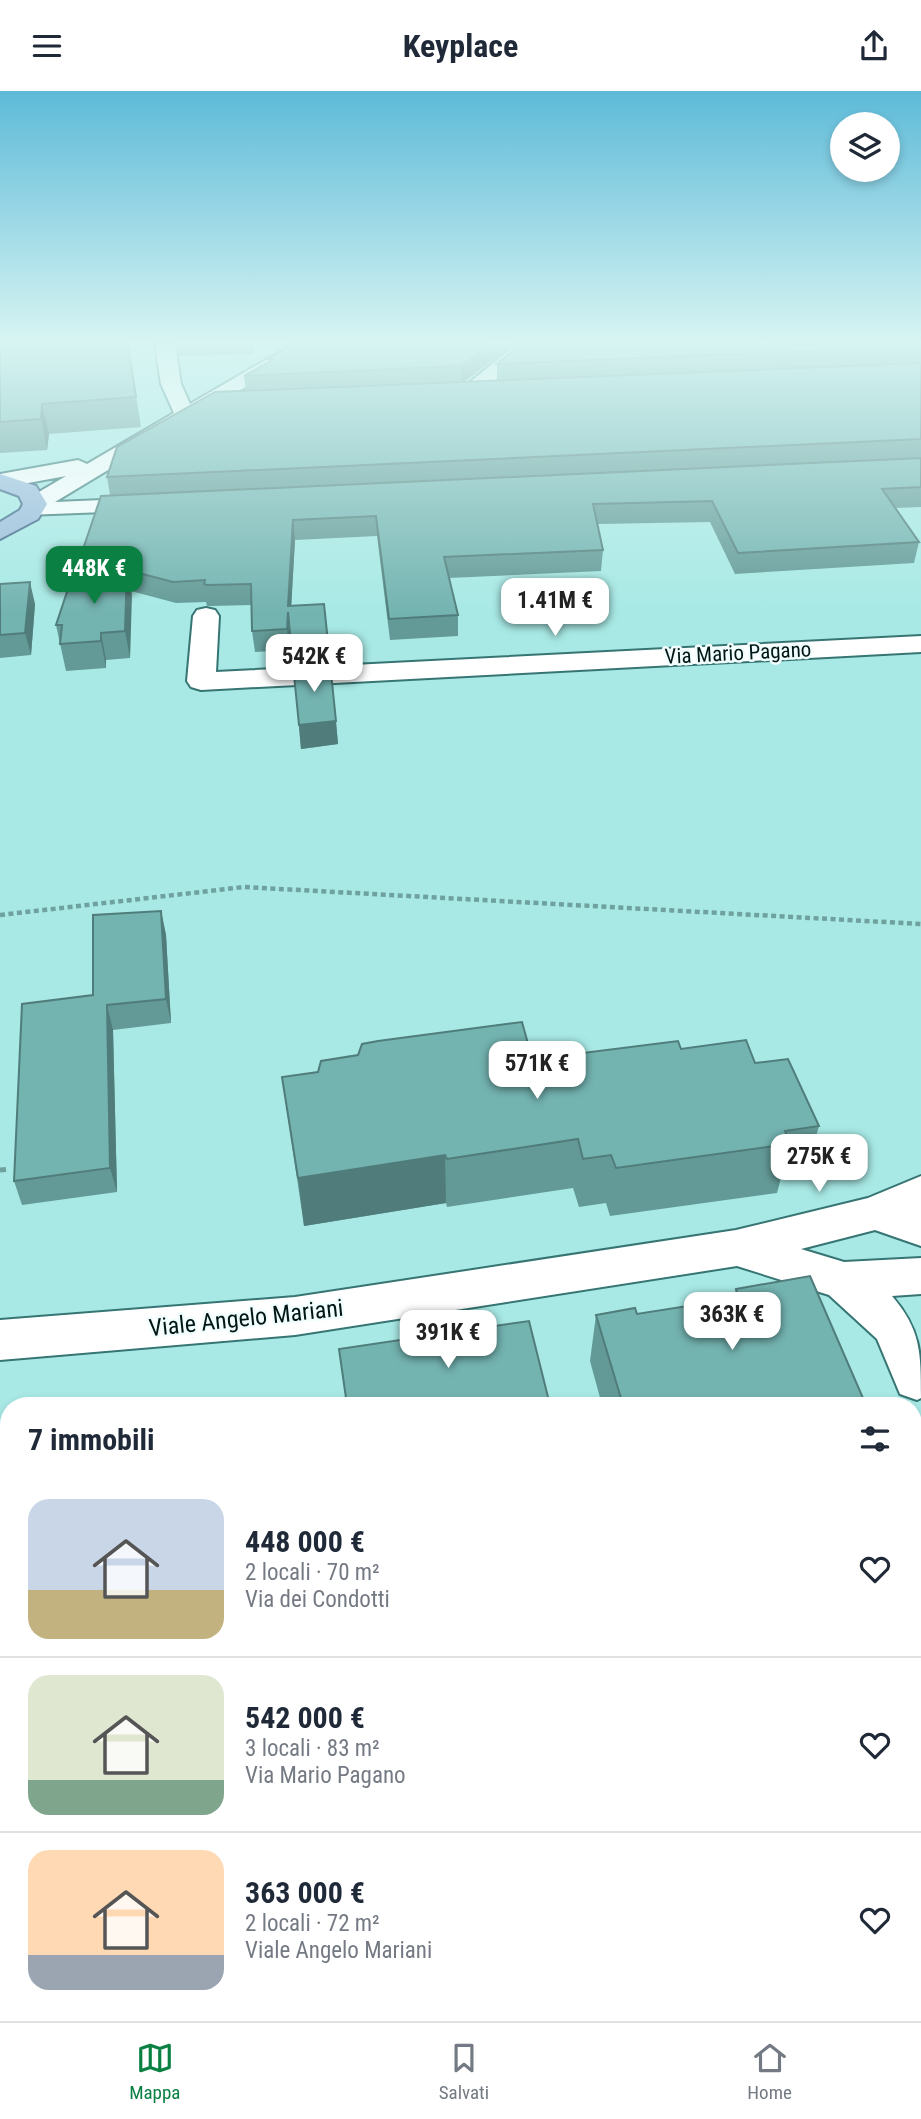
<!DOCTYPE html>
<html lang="it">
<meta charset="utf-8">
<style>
:root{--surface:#fff;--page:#f6f6f7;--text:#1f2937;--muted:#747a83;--line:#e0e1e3;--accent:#0b8043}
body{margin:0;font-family:"Roboto Condensed",sans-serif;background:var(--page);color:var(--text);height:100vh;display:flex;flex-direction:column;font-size:26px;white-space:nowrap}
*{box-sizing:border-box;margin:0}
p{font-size:23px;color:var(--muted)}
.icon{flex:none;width:38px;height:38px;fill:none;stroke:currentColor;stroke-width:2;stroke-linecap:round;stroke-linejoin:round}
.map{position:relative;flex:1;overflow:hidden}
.sheet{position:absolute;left:0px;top:1306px;width:922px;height:625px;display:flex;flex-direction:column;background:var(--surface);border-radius:28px 28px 0 0;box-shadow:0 4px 10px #0003}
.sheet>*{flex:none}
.controls{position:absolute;left:830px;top:21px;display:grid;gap:14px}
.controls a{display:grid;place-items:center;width:70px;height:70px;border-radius:50%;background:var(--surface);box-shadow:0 4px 10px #0003;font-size:35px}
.price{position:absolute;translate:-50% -60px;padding:0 16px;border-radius:14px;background:#fff;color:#222;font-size:23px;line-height:46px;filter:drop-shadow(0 2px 4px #0008)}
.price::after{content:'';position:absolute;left:50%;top:42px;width:21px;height:16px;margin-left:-10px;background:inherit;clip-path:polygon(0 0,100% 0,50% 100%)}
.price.on{background:var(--accent);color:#fff}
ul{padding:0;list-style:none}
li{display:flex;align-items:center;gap:21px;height:175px;padding:0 28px}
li+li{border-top:2px solid var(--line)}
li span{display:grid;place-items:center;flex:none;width:196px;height:140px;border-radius:21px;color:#555}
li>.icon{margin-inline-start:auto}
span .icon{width:84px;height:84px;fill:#fffc;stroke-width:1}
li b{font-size:30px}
h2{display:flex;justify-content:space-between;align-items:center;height:84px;padding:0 28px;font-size:30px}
header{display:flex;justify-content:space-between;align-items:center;height:91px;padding:0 28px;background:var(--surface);font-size:32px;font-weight:700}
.tabs{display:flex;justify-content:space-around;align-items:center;height:98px;border-top:2px solid var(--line);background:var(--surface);font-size:19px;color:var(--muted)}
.tabs a{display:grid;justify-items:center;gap:4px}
.tabs .on{color:var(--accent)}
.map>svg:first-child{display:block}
</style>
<header><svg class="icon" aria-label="menu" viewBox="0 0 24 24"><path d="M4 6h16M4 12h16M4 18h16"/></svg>Keyplace<svg class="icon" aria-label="share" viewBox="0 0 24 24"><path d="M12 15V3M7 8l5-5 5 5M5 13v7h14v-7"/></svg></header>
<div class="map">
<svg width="921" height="1930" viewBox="0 0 921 1930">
<rect width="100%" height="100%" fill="#a8e9e5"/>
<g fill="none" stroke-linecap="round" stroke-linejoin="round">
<defs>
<path id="minor" d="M 155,253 L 175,253 L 181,293 L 190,313 L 293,253 L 317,253 L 55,411 L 150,407 L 158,409 L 162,414 L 158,419 L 26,424 L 22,419 L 27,408 L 66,385 L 1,397 L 0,383 L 78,369 L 87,373 L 174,322 L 161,293 Z
M 517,253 L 539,253 L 474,307 L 460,307 L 457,303 L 460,299 Z
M 206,517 L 215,519 L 219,525 L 216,581 L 921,545 L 921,561 L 201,599 L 191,596 L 187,590 L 193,525 L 197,519 Z
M 921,1085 L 921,1155 L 875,1139 L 801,1158 L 844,1171 L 921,1167 L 921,1203 L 892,1205 C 921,1239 921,1261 921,1307 L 917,1309 L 900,1303 L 877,1248 L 829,1204 L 737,1175 L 295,1244 L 0,1269 L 0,1229 L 295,1206 L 736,1139 L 868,1107 Z
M 914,1617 L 921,1620 L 921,1691 L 914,1687 Z
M 921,1707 L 921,1767 L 914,1768 L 914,1709 Z
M 9,1884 L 9,1922 L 39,1922 L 35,1930 L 0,1930 L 0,1886 Z"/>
<path id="major" d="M 0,383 L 36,395 L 47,413 L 38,428 L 0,448 L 0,431 L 20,419 L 23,413 L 19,405 L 0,398 Z"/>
</defs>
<use href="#minor" stroke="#367573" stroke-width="4"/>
<use href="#major" stroke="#3a6386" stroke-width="4"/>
<path stroke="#6fa29f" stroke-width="4.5" stroke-dasharray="5 3.5" stroke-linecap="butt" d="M 0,824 L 244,796 L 921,833"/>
<path stroke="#6fa29f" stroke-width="5" stroke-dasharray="6 4.5" stroke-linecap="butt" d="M 0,1079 L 10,1078"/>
<use href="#minor" fill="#fff" fill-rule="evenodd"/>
<use href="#major" fill="#9bbadb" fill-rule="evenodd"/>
</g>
<path fill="#639a97" d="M 0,253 L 128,253 L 141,336 L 49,343 L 47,359 L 0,362 Z
M 177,253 L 254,253 L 253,263 L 179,265 Z
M 514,253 L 464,291 L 497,290 L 497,273 L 921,253 L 921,416 L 895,417 L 919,451 L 914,472 L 735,483 L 710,431 L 597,433 L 603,459 L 601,480 L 449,487 L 458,524 L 458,545 L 390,549 L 377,445 L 295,449 L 291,515 L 328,551 L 338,653 L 301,658 L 290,543 L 289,559 L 255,561 L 252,540 L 252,514 L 210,515 L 207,515 L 206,511 L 176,512 L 131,500 L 130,567 L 106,569 L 106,577 L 66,580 L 56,534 L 83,482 L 80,467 L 110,404 L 107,386 L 246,300 L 244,285 L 268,271 L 268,268 Z
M 0,493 L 35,513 L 31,564 L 0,567 Z
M 161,820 L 166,844 L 171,932 L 113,939 L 117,1101 L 22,1114 L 14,1090 L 93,904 Z
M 681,958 L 755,972 L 819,1035 L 805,1084 L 781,1087 L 777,1102 L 610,1125 L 606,1112 L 579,1116 L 573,1097 L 447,1116 L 446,1112 L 304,1135 L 282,986 L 530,960 L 583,962 Z
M 736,1198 L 866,1314 L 602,1314 L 590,1270 L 596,1224 L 637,1223 L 733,1208 Z
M 9,1388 L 9,1516 L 0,1517 L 0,1390 Z
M 9,1652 L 9,1831 L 0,1833 L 0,1665 L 5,1665 Z
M 808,1922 L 914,1922 L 921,1930 L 811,1930 Z"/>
<path fill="#507d7b" d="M 490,253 L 514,253 L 461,293 L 461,275 Z
M 42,313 L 49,343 L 47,359 L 41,328 Z
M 293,429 L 295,449 L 290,537 L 288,515 Z
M 127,478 L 132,504 L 130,567 L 125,540 Z
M 30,491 L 35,513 L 31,564 L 25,542 Z
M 288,521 L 290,543 L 289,559 L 287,538 Z
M 101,542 L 106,569 L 106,577 L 101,550 Z
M 336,630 L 338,653 L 301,658 L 299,634 Z
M 161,820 L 166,844 L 171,932 L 166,908 Z
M 107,914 L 113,939 L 117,1101 L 110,1077 Z
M 445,1064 L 446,1112 L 304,1135 L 298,1087 Z"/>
<path fill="#73b3b0" stroke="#507d7b" stroke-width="2" d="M 0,253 L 128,253 L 136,306 L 42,313 L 41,328 L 0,331 Z
M 294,253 L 490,253 L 461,275 L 244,285 L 273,269 L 268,268 Z
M 521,253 L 921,253 L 921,255 L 497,273 Z
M 921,272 L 921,348 L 107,386 L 117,356 L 215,301 Z
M 921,367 L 921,396 L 882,398 L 919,451 L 738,462 L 712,410 L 593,413 L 603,459 L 444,466 L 458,524 L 389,528 L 376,425 L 293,429 L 288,515 L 324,513 L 328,551 L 291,552 L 288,521 L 287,538 L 252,540 L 251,493 L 207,494 L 204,493 L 205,489 L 173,491 L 127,479 L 127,478 L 80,467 L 101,405 Z
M 127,478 L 125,540 L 101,542 L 101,550 L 60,553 L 62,534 L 56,534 L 73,483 Z
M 30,491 L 25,542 L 0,544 L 0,493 Z
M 330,572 L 336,630 L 299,634 L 293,574 Z
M 161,820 L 166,908 L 107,914 L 110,1077 L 14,1090 L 22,913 L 93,904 L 93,824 Z
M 522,931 L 530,960 L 578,954 L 583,962 L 678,950 L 681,958 L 746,949 L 755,972 L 788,968 L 819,1035 L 785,1040 L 790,1053 L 616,1077 L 611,1064 L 583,1068 L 578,1048 L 447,1068 L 445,1064 L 298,1087 L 282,986 L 318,981 L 321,970 L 358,964 L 362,953 L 378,950 Z
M 810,1185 L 866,1314 L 789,1314 L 787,1310 L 765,1314 L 623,1314 L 596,1224 L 635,1217 L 637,1223 L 739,1207 L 736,1198 Z
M 529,1230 L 550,1314 L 347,1314 L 339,1258 Z
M 9,1388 L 9,1494 L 0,1496 L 0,1390 Z
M 6,1652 L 9,1652 L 9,1808 L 0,1810 L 0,1665 L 5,1665 Z
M 921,1877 L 921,1930 L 825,1930 L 822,1922 L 914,1922 L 914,1879 Z
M 614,1922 L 669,1922 L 671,1930 L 578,1930 Z"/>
<linearGradient id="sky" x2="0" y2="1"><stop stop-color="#5dbad8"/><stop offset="0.48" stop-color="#d8f5f3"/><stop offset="1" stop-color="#d8f5f3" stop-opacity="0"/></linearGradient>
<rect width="921" height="523" fill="url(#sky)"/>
<g text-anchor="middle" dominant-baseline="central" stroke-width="5" stroke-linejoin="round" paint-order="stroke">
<g font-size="21" fill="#001716" stroke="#f2fefd">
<text transform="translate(738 562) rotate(-3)">Via Mario Pagano</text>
</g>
<g font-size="24" fill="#001716" stroke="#f2fefd">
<text transform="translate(246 1227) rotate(-6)">Viale Angelo Mariani</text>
</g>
</g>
</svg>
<div class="controls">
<a><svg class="icon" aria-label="layers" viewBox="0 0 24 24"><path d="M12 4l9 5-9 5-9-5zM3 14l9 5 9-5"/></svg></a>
</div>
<b class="price on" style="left:94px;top:515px">448K €</b>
<b class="price" style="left:555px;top:547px">1.41M €</b>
<b class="price" style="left:314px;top:603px">542K €</b>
<b class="price" style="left:537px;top:1010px">571K €</b>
<b class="price" style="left:819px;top:1103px">275K €</b>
<b class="price" style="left:732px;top:1261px">363K €</b>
<b class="price" style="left:448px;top:1279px">391K €</b>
<section class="sheet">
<h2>7 immobili<svg class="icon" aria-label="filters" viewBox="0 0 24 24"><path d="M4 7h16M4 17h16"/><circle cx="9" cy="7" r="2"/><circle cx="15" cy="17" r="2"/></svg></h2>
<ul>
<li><span style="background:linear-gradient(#c9d6e8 65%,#c2b280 0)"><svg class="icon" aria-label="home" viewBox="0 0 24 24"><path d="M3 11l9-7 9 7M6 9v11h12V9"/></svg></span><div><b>448 000 €</b><p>2 locali · 70 m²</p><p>Via dei Condotti</p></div><svg class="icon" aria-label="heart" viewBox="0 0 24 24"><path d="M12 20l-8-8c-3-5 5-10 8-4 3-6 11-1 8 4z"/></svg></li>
<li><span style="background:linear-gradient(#dfe7d0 75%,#7fa58c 0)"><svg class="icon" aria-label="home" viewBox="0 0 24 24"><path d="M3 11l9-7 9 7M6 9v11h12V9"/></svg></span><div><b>542 000 €</b><p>3 locali · 83 m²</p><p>Via Mario Pagano</p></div><svg class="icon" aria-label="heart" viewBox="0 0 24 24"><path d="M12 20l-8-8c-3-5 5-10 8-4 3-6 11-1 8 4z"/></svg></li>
<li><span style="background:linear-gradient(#ffd9b3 75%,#9aa5b1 0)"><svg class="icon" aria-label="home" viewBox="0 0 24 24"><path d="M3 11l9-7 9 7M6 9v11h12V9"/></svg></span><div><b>363 000 €</b><p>2 locali · 72 m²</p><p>Viale Angelo Mariani</p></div><svg class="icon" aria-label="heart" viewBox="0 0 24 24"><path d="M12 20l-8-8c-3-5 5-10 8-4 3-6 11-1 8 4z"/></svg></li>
</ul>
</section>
</div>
<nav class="tabs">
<a class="on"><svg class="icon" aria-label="map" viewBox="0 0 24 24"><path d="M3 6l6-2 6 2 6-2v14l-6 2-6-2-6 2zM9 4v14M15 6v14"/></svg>Mappa</a>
<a><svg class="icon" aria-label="saved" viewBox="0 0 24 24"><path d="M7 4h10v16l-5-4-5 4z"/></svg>Salvati</a>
<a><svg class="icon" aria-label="home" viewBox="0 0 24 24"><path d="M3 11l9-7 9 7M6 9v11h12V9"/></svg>Home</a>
</nav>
